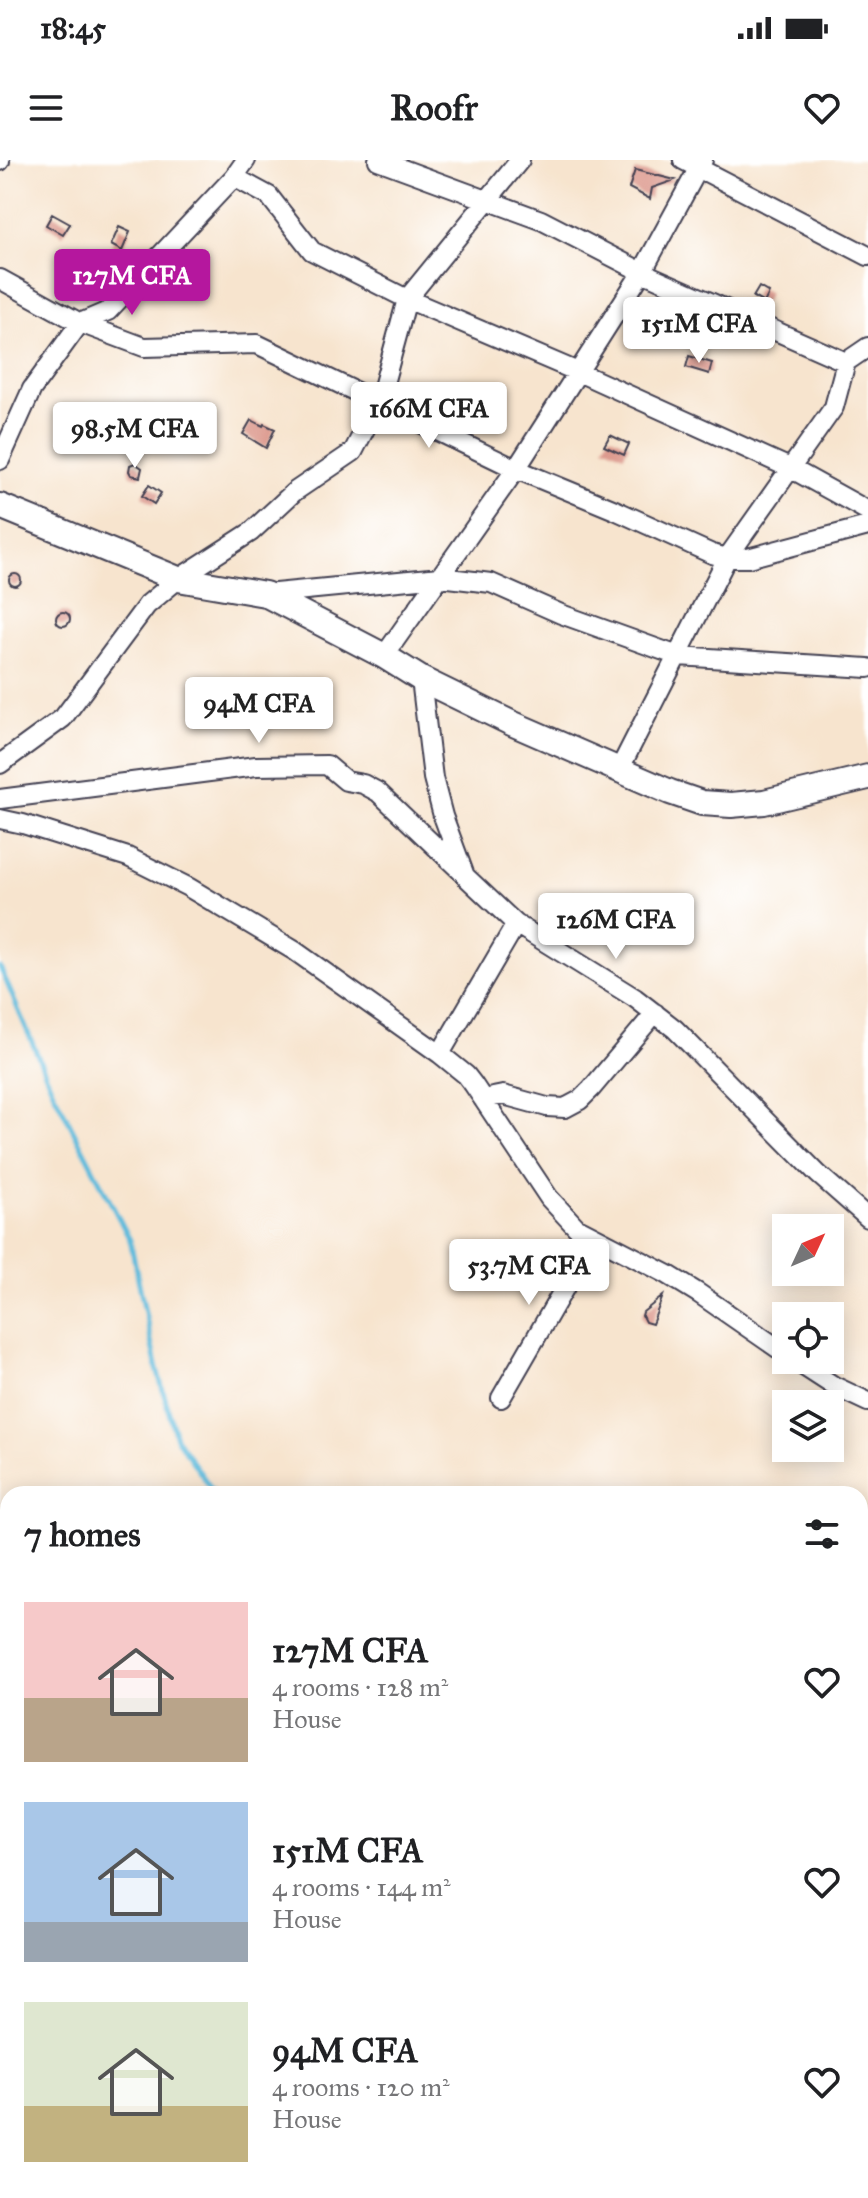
<!DOCTYPE html>
<meta charset="utf-8">
<style>
:root{--surface:#fff;--page:#f2f2f2;--text:#202124;--muted:#757577;--accent:#b5179e}
body{margin:0;font-family:"IM FELL Great Primer",serif;background:var(--page);color:var(--text);height:100vh;display:flex;flex-direction:column;font-size:30px;white-space:nowrap}
*{box-sizing:border-box;margin:0}
p{font-size:26px;color:var(--muted)}
.icon{flex:none;width:44px;height:44px;fill:none;stroke:currentColor;stroke-width:2;stroke-linecap:round;stroke-linejoin:round}
.map{position:relative;flex:1;overflow:hidden}
.panel{position:absolute;left:0px;top:1326px;width:868px;height:712px;display:flex;flex-direction:column;background:var(--surface);border-radius:24px 24px 0 0;box-shadow:0 4px 20px #0003}
.panel>*{flex:none}
.needle{width:52px;rotate:46deg}
.fabs{position:absolute;left:772px;top:1054px;display:grid;gap:16px}
.fabs a{display:grid;place-items:center;width:72px;height:72px;border-radius:0px;background:var(--surface);box-shadow:0 4px 20px #0003;font-size:40px}
.price{position:absolute;translate:-50% -68px;padding:0 18px;border-radius:8px;background:#fff;color:#222;font-size:26px;line-height:52px;filter:drop-shadow(0 2px 4px #0008)}
.price::after{content:'';position:absolute;left:50%;top:48px;width:24px;height:18px;margin-left:-12px;background:inherit;clip-path:polygon(0 0,100% 0,50% 100%)}
.price.current{background:var(--accent);color:#fff}
ul{padding:0;list-style:none}
li{display:flex;align-items:center;gap:24px;height:200px;padding:0 24px}
li span{display:grid;place-items:center;flex:none;width:224px;height:160px;border-radius:0px;color:#555}
li>.icon{margin-inline-start:auto}
span .icon{width:96px;height:96px;fill:#fffc;stroke-width:1}
li b{font-size:34px}
h2{display:flex;justify-content:space-between;align-items:center;height:96px;padding:0 24px;font-size:34px}
.status{display:flex;justify-content:space-between;align-items:center;height:56px;padding:0 40px;background:var(--surface);direction:ltr}
.status svg{height:22px;fill:currentColor}
header{display:flex;justify-content:space-between;align-items:center;height:104px;padding:0 24px;background:var(--surface);font-size:36px;font-weight:700}
.map>svg:first-child{display:block}
</style>
<div class="status"><b>18:45</b><svg viewBox="0 0 49 12"><path d="M0 12V9h3v3zM5 12V6h3v6zM10 12V3h3v9zM15 12V0h3v12zM26 1h20v11H26zM47 4h2v5h-2z"/></svg></div>
<header><svg class="icon" aria-label="menu" viewBox="0 0 24 24"><path d="M4 6h16M4 12h16M4 18h16"/></svg>Roofr<svg class="icon" aria-label="heart" viewBox="0 0 24 24"><path d="M12 20l-8-8c-3-5 5-10 8-4 3-6 11-1 8 4z"/></svg></header>
<div class="map">
<svg width="868" height="2038" viewBox="0 0 868 2038">
<rect width="100%" height="100%" fill="#fff"/>
<filter id="ink" filterUnits="userSpaceOnUse"><feTurbulence type="fractalNoise" baseFrequency=".0125" numOctaves="2"/><feDisplacementMap in="SourceGraphic" scale="16" xChannelSelector="R" yChannelSelector="G"/><feConvolveMatrix kernelMatrix="1 2 1 2 8 2 1 2 1" color-interpolation-filters="sRGB"/></filter>
<filter id="wash" filterUnits="userSpaceOnUse"><feTurbulence type="fractalNoise" baseFrequency=".006" numOctaves="4" result="noise"/><feDisplacementMap in="SourceGraphic" scale="32" xChannelSelector="R" yChannelSelector="G"/><feGaussianBlur stdDeviation="1.8" result="paint"/><feColorMatrix in="noise" values="0 0 0 0 0 0 0 0 0 0 0 0 0 0 0 0 0 1.4 0 .05"/><feComposite in="paint" operator="in"/></filter>
<g filter="url(#wash)">
<rect width="100%" height="100%" fill="#f7e4ce"/>
<g fill="none" stroke-linecap="round" stroke-linejoin="round">
<path stroke="#5ebbdc" stroke-width="5" d="M 0,807 L 52,929 L 130,1080 L 156,1205 L 176,1278 L 215,1334
M 0,1538 L 8,1545
M 860,1778 L 868,1781
M 781,2030 L 792,2038"/>
</g>
<g id="blocks">
<path fill="#dc988c" d="M 635,10 L 675,20 L 652,28 L 650,39 L 629,28 Z
M 52,54 L 70,64 L 63,75 L 46,65 Z
M 119,67 L 130,72 L 122,91 L 111,85 Z
M 759,127 L 769,133 L 764,143 L 753,137 Z
M 689,196 L 712,203 L 709,214 L 686,207 Z
M 251,260 L 263,266 L 264,264 L 275,269 L 266,288 L 243,274 Z
M 610,275 L 629,284 L 624,295 L 604,286 Z
M 135,303 L 142,308 L 140,317 L 131,315 L 129,311 L 130,305 Z
M 149,325 L 161,333 L 154,344 L 142,336 Z
M9 420a6 6 0 1 1 12 0a6 6 0 1 1-12 0Z
M56 459a7 7 0 1 1 14 0a7 7 0 1 1-14 0Z
M 663,1136 L 652,1164 L 645,1162 L 642,1156 L 643,1152 Z"/>
</g>
</g>
<g filter="url(#ink)">
<use href="#blocks" fill-opacity="0" stroke="#423f51" stroke-width="2"/>
<g fill="none" stroke-linecap="round" stroke-linejoin="round">
<defs>
<path id="minor" d="M 378,0 L 541,60 L 642,112 L 846,202
M 683,0 L 868,96
M 0,1 L 0,0
M 234,17 L 269,36 L 312,91 L 407,139 L 578,212 L 792,309 L 868,351
M 0,119 L 80,163 L 144,187 L 257,184 L 516,309 L 615,350 L 712,394 L 727,398 L 748,398 L 868,366
M 0,300 L 32,229 L 80,163 L 108,151 L 234,17 L 246,0
M 265,434 L 440,417 L 491,423 L 561,454 L 678,496 L 868,508
M 384,496 L 516,309 L 642,112 L 703,0
M 421,519 L 433,618 L 443,656 L 465,716 L 516,764 L 635,838 L 675,869 L 818,1014 L 868,1058
M 0,604 L 63,558 L 147,445 L 178,419 L 251,372 L 294,332 L 353,292 L 379,242 L 407,139 L 520,0
M 619,610 L 727,398 L 834,247 L 846,202 L 868,187
M 0,639 L 256,606 L 327,605 L 346,621 L 363,624 L 378,632 L 461,711
M 0,659 L 23,664 L 128,697 L 188,727 L 295,791 L 440,894 L 516,764
M 440,894 L 466,915 L 473,924 L 549,1038 L 576,1067 L 667,1114 L 698,1133 L 786,1194
M 483,939 L 503,935 L 547,947 L 565,948 L 580,940 L 591,929 L 655,853
M 794,1200 L 834,1226 L 868,1242
M 501,1238 L 594,1077
M 0,1859 L 8,1866
M 212,2030 L 220,2038"/>
<path id="major" d="M 0,346 L 178,419 L 265,434 L 384,496 L 421,519 L 509,562 L 670,632 L 702,643 L 731,645 L 764,642 L 868,617"/>
</defs>
<use href="#minor" stroke="#423f51" stroke-width="22"/>
<use href="#major" stroke="#423f51" stroke-width="28"/>
<use href="#minor" stroke="#fff" stroke-width="18"/>
<use href="#major" stroke="#fff" stroke-width="24"/>
</g>
</g>
</svg>
<div class="fabs">
<a><svg class="needle" viewBox="-14 -14 28 28"><path d="M0-13l5 13h-10z" fill="#e53935"/><path d="M0 13l5-13h-10z" fill="#757577"/></svg></a>
<a><svg class="icon" aria-label="locate" viewBox="0 0 24 24"><circle cx="12" cy="12" r="6"/><path d="M12 2v4M12 18v4M2 12h4M18 12h4"/></svg></a>
<a><svg class="icon" aria-label="layers" viewBox="0 0 24 24"><path d="M12 4l9 5-9 5-9-5zM3 14l9 5 9-5"/></svg></a>
</div>
<b class="price current" style="left:132px;top:157px">127M CFA</b>
<b class="price" style="left:699px;top:205px">151M CFA</b>
<b class="price" style="left:429px;top:290px">166M CFA</b>
<b class="price" style="left:135px;top:310px">98.5M CFA</b>
<b class="price" style="left:259px;top:585px">94M CFA</b>
<b class="price" style="left:616px;top:801px">126M CFA</b>
<b class="price" style="left:529px;top:1147px">53.7M CFA</b>
<section class="panel">
<h2>7 homes<svg class="icon" aria-label="filters" viewBox="0 0 24 24"><path d="M4 7h16M4 17h16"/><circle cx="9" cy="7" r="2"/><circle cx="15" cy="17" r="2"/></svg></h2>
<ul>
<li><span style="background:linear-gradient(#f6c9c9 60%,#b9a48a 0)"><svg class="icon" aria-label="home" viewBox="0 0 24 24"><path d="M3 11l9-7 9 7M6 9v11h12V9"/></svg></span><div><b>127M CFA</b><p>4 rooms · 128 m²</p><p>House</p></div><svg class="icon" aria-label="heart" viewBox="0 0 24 24"><path d="M12 20l-8-8c-3-5 5-10 8-4 3-6 11-1 8 4z"/></svg></li>
<li><span style="background:linear-gradient(#a9c7e8 75%,#9aa5b1 0)"><svg class="icon" aria-label="home" viewBox="0 0 24 24"><path d="M3 11l9-7 9 7M6 9v11h12V9"/></svg></span><div><b>151M CFA</b><p>4 rooms · 144 m²</p><p>House</p></div><svg class="icon" aria-label="heart" viewBox="0 0 24 24"><path d="M12 20l-8-8c-3-5 5-10 8-4 3-6 11-1 8 4z"/></svg></li>
<li><span style="background:linear-gradient(#dfe7d0 65%,#c2b280 0)"><svg class="icon" aria-label="home" viewBox="0 0 24 24"><path d="M3 11l9-7 9 7M6 9v11h12V9"/></svg></span><div><b>94M CFA</b><p>4 rooms · 120 m²</p><p>House</p></div><svg class="icon" aria-label="heart" viewBox="0 0 24 24"><path d="M12 20l-8-8c-3-5 5-10 8-4 3-6 11-1 8 4z"/></svg></li>
</ul>
</section>
</div>
